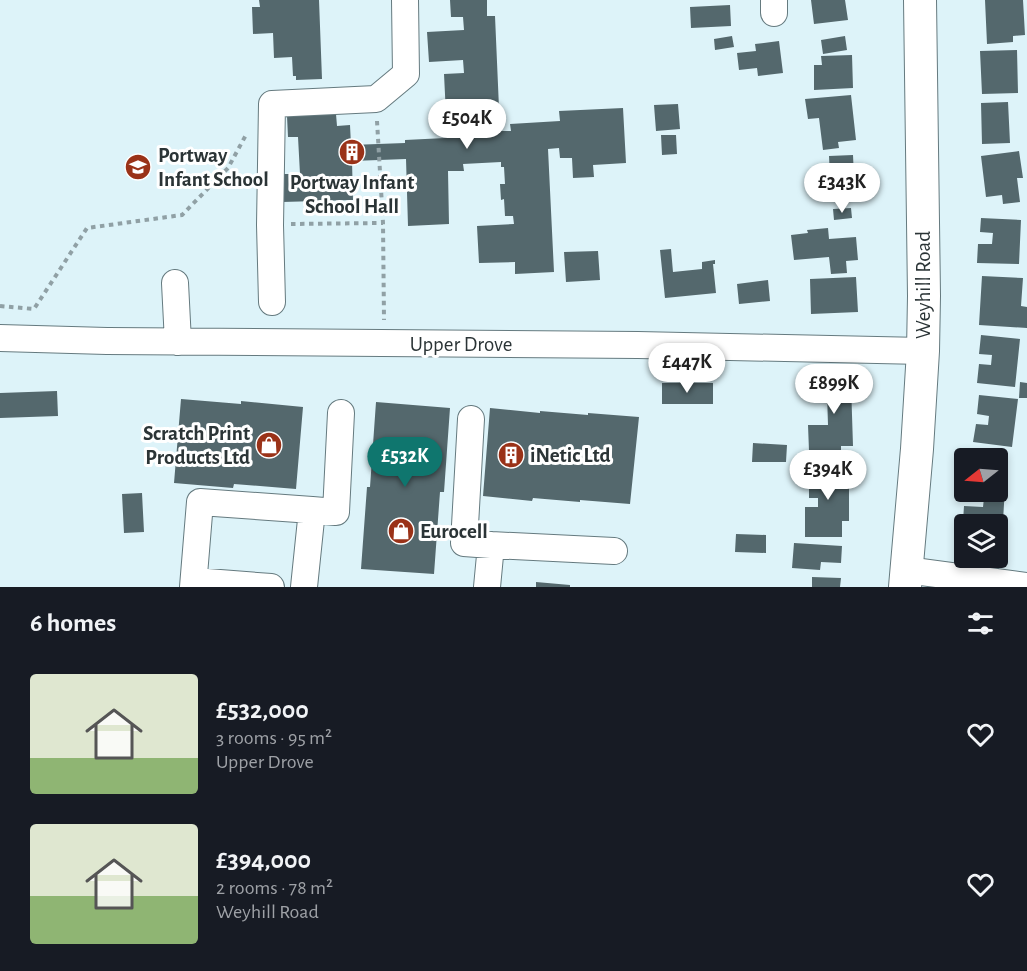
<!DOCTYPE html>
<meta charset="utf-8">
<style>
:root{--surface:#171b24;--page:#20242c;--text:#f1f3f6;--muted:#9ea1a6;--accent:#0f766e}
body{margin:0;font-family:"Alegreya Sans",sans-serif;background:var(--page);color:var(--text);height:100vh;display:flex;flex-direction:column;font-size:22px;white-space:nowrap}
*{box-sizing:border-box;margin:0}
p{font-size:20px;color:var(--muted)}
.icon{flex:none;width:33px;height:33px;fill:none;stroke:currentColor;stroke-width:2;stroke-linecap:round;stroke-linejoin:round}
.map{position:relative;height:587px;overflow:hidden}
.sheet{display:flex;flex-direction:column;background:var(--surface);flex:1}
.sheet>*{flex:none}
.needle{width:39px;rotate:253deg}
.tools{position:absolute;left:954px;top:448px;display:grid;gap:12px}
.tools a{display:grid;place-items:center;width:54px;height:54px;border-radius:6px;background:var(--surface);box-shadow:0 3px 9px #0003;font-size:30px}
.price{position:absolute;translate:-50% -51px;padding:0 14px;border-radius:21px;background:#fff;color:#222;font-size:20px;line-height:39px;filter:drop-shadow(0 2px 3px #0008)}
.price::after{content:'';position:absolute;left:50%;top:36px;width:18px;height:14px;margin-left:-9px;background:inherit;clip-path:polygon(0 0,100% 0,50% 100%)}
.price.on{background:var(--accent);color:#fff}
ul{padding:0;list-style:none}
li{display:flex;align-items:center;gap:18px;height:150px;padding:0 30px}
li span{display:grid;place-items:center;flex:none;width:168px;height:120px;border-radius:6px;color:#555}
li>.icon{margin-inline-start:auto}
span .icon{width:72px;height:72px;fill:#fffc;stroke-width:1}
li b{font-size:26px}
h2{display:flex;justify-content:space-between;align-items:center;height:72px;padding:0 30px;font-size:26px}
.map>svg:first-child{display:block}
</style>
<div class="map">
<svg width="1027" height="587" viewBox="0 0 1027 587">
<rect width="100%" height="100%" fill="#ddf3f9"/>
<path fill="#54686d" d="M 259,0 L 319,0 L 322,79 L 296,80 L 296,76 L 293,76 L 292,57 L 274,58 L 273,33 L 253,34 L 252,7 L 260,7 Z
M 450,0 L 487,0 L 487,16 L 495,16 L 500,131 L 511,131 L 510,124 L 560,121 L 559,111 L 623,108 L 626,163 L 593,165 L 594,177 L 573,178 L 572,158 L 560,158 L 559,148 L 548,149 L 554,272 L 515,274 L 515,262 L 479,263 L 477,226 L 514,224 L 513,216 L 505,216 L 504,199 L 501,200 L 500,184 L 505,184 L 504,167 L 501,167 L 501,162 L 463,164 L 464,171 L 448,171 L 449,224 L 408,226 L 406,159 L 352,161 L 353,200 L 282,202 L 281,174 L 300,174 L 298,137 L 288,137 L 287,116 L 336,114 L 337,126 L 350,125 L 351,145 L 405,143 L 405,140 L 465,137 L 464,114 L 446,115 L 444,74 L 464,73 L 463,60 L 429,62 L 427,32 L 464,30 L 463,17 L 451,17 Z
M 811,0 L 845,0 L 848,20 L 814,24 Z
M 985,0 L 1023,0 L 1025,35 L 1013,36 L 1013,42 L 987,44 Z
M 730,5 L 731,26 L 691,28 L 690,7 Z
M 732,36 L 734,47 L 715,50 L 714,39 Z
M 845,36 L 847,50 L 823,54 L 821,40 Z
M 779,41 L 783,73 L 758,76 L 757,68 L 739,70 L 737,53 L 756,51 L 755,44 Z
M 1017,50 L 1018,93 L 982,94 L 980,51 Z
M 852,55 L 853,88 L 814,90 L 814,65 L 822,65 L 821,56 Z
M 851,95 L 856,140 L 838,142 L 839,148 L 823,150 L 819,118 L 808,119 L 805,99 Z
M 1008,102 L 1010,143 L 982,144 L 981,103 Z
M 678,104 L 680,129 L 656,131 L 654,105 Z
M 661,135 L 676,135 L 677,154 L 662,155 Z
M 1019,151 L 1023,178 L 1017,178 L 1020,202 L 1003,204 L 1002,195 L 986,197 L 981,156 Z
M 853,155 L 855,199 L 831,200 L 829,156 Z
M 851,208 L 852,218 L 834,220 L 833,209 Z
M 981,218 L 1021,220 L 1019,264 L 977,263 L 978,244 L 992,244 L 993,233 L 980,232 Z
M 828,228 L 829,239 L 856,237 L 858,260 L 846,261 L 847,273 L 831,274 L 829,257 L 794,260 L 791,235 L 808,233 L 807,230 Z
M 671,249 L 673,272 L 702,269 L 702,262 L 715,260 L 715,264 L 713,264 L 716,293 L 665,298 L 660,250 Z
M 598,251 L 600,280 L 566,282 L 564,252 Z
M 982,276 L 1023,278 L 1021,306 L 1027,307 L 1027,328 L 979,325 Z
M 856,277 L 858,312 L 811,314 L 810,279 Z
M 768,280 L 770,301 L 739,304 L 737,284 Z
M 981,335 L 1020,339 L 1015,387 L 977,383 L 979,364 L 991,365 L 992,355 L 979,354 Z
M 843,372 L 843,384 L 851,384 L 853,446 L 841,446 L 841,450 L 809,451 L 808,425 L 828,425 L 827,393 L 818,393 L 818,373 Z
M 1020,382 L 1027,383 L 1027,398 L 1019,398 Z
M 662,383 L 713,383 L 713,404 L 662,404 Z
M 57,391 L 58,416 L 0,418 L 0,393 Z
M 979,395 L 1018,399 L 1012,447 L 973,442 L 976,424 L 988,425 L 989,416 L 977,414 Z
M 181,399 L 241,404 L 241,401 L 303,407 L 296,489 L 234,484 L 233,488 L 174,483 Z
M 376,402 L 450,408 L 444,492 L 440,492 L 434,574 L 361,569 L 367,487 L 370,487 Z
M 490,408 L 540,413 L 540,411 L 588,415 L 588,413 L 639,417 L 630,504 L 580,500 L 580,502 L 533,498 L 532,501 L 483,496 Z
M 753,443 L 787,445 L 786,462 L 752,462 Z
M 970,450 L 1008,453 L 1007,465 L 998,465 L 998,459 L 969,459 Z
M 849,464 L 849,521 L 842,521 L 842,537 L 805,537 L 805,507 L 818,507 L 818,498 L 809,498 L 809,471 L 822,471 L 822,465 Z
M 998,486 L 1005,487 L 1003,521 L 994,521 L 993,525 L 964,525 L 964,558 L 998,558 L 998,543 L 1000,543 L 999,569 L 960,567 L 964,506 L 983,507 L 984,498 L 967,496 L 967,492 L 998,492 Z
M 142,493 L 144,532 L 124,533 L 122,494 Z
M 736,534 L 766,535 L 766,553 L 735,552 Z
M 794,543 L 842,546 L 841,563 L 821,562 L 820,570 L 792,568 Z
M 812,577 L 841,578 L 840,587 L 812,587 Z
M 536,582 L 570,585 L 570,587 L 536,587 Z"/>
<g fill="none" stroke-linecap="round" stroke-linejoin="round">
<defs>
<path id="minor" d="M 774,0 L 774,13
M 175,283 L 178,342
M 272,302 L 270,225 L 272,104 L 376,99 L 406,74 L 405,0
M 0,338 L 107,341 L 638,345 L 923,351
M 471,419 L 464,543 L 491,545
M 312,510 L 336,512 L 341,413
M 906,570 L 1027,586
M 194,581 L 271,587
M 193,587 L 200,502 L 312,510 L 304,587
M 487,587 L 491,545 L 614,551"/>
<path id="major" d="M 905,587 L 917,449 L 923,351 L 924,296 L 920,0"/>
</defs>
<use href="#minor" stroke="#657a7f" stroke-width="28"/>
<use href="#major" stroke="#657a7f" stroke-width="34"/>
<path stroke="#90a0a5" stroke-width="4" stroke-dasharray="4.5 4.5" stroke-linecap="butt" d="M 377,121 L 383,223 L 384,320
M 291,224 L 383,223
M 0,306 L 34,309 L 87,228 L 182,215 L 228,168 L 247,133"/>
<use href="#minor" stroke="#fff" stroke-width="26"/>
<use href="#major" stroke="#fff" stroke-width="32"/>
</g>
<defs>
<symbol id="building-disc" viewBox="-11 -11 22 22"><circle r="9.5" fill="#9a3218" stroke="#fff"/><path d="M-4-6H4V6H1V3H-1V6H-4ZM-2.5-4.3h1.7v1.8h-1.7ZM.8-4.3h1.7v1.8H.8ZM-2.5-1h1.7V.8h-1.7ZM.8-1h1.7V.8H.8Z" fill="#fff"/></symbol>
<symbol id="school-disc" viewBox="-11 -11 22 22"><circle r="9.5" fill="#9a3218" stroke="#fff"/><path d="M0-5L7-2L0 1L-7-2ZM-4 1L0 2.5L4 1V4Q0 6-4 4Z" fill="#fff"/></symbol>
<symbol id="shop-disc" viewBox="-11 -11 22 22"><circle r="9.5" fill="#9a3218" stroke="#fff"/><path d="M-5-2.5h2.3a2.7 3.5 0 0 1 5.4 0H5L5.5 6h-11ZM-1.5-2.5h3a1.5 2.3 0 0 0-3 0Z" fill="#fff"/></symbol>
</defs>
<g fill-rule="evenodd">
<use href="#building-disc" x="337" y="137" width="30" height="30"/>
<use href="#school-disc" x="123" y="152" width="30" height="30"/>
<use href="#shop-disc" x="254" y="430" width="30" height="30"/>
<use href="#building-disc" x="496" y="440" width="30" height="30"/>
<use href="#shop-disc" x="386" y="516" width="30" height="30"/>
</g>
<g text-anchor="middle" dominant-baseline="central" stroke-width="6" stroke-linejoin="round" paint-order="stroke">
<g font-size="21" font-weight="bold" fill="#2b3436" stroke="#fff" text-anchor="start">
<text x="158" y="155">Portway<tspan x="158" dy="24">Infant School</tspan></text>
<text x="352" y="182" text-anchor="middle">Portway Infant<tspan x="352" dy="24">School Hall</tspan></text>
<text x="250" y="433" text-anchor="end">Scratch Print<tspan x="250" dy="24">Products Ltd</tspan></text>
<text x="530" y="455">iNetic Ltd</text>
<text x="420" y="531">Eurocell</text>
</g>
<g font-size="21" fill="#2b3436" stroke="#fff">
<text transform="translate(923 285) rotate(-90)">Weyhill Road</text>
<text x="461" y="344">Upper Drove</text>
</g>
</g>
</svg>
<div class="tools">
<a><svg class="needle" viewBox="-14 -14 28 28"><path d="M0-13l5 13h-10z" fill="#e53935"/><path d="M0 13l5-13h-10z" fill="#9ea1a6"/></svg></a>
<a><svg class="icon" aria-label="layers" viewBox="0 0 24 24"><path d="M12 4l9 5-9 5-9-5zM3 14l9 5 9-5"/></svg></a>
</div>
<b class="price" style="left:467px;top:150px">£504K</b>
<b class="price" style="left:842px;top:214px">£343K</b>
<b class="price" style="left:687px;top:394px">£447K</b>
<b class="price" style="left:834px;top:415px">£899K</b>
<b class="price on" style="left:405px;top:488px">£532K</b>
<b class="price" style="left:828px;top:501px">£394K</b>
</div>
<section class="sheet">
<h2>6 homes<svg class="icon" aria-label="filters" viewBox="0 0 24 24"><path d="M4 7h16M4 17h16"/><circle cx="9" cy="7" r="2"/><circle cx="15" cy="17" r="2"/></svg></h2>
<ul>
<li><span style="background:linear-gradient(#dfe7d0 70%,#8fb573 0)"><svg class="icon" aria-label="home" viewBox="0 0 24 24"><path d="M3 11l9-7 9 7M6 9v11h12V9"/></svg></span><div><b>£532,000</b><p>3 rooms · 95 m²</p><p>Upper Drove</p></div><svg class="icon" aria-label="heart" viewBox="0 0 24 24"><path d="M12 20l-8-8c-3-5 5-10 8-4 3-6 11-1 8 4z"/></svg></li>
<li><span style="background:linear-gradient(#dfe7d0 60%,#8fb573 0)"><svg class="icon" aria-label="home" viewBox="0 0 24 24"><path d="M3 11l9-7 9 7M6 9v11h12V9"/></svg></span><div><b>£394,000</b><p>2 rooms · 78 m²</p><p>Weyhill Road</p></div><svg class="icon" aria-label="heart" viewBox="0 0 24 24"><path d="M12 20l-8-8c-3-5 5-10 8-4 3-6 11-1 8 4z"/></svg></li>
</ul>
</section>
